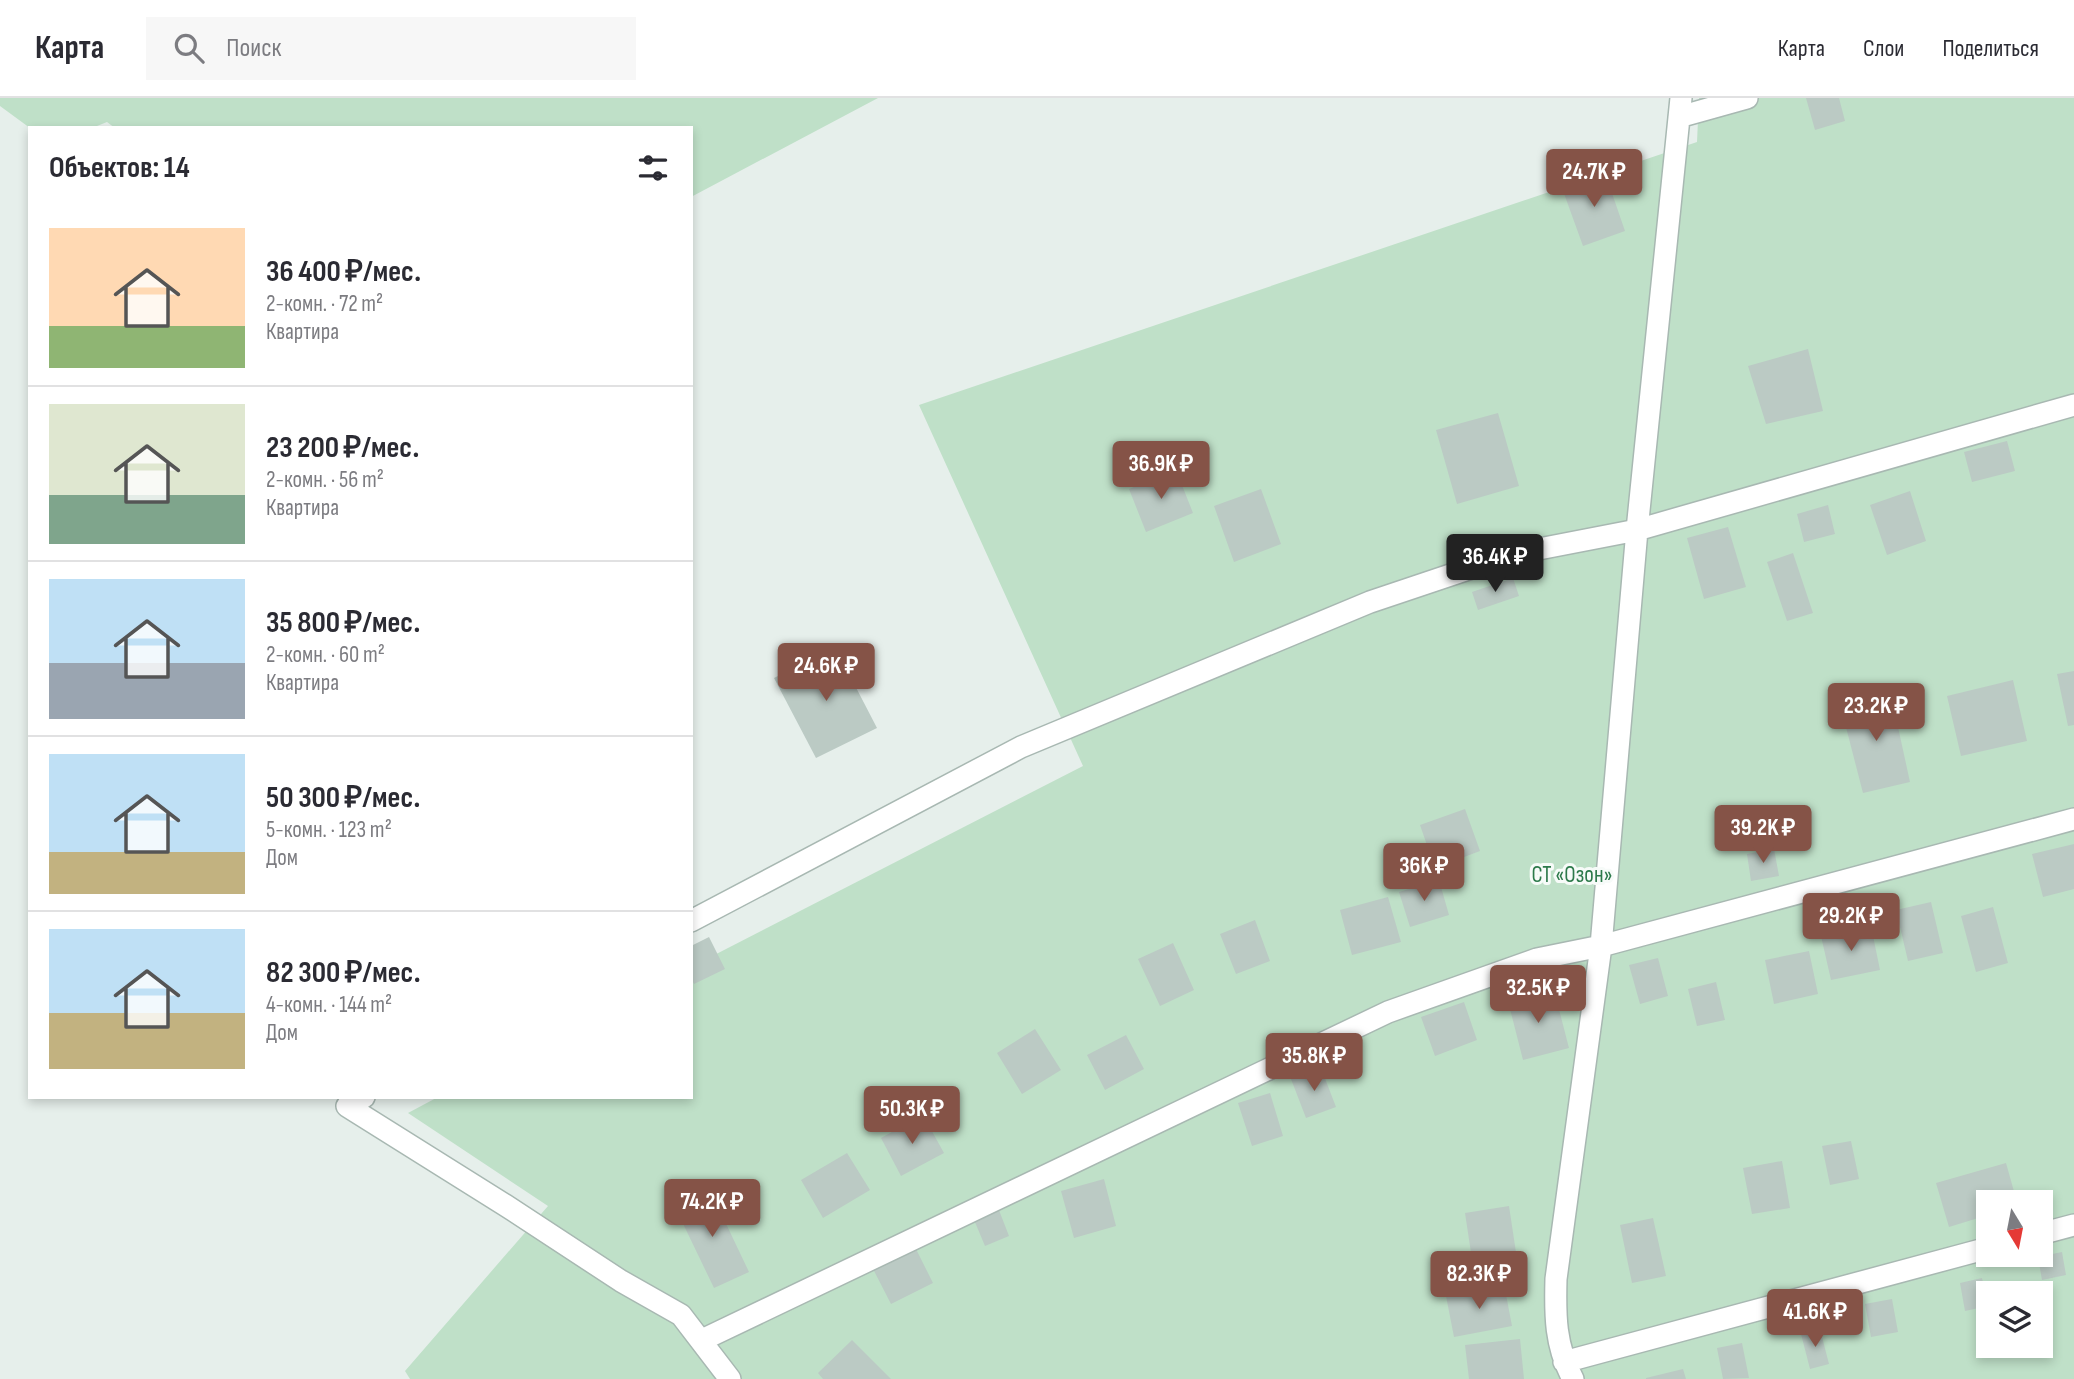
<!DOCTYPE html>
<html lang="ru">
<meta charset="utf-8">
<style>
:root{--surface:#fff;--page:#f7f7f7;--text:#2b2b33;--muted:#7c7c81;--line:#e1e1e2;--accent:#855347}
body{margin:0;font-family:"Sofia Sans Condensed",sans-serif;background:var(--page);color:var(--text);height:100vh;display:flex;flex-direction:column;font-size:26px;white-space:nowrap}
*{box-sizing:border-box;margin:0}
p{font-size:23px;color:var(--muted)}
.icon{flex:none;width:38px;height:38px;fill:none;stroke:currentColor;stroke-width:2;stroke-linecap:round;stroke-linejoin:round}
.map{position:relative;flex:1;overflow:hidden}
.panel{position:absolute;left:28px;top:28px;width:665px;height:973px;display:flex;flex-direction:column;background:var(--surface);border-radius:0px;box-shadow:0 4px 10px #0003}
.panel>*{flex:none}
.needle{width:46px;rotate:170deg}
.fabs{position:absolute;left:1976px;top:1092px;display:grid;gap:14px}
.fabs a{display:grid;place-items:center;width:77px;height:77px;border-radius:0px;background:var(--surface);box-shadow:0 4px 10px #0003;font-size:35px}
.price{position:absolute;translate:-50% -60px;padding:0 16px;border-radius:7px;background:var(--accent);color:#fff;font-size:23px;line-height:46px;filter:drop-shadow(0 2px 4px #0008)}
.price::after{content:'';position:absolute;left:50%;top:42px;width:21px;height:16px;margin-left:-10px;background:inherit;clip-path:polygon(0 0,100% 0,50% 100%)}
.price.selected{background:#222;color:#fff}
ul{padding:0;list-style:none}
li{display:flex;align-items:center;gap:21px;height:175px;padding:0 21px}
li+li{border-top:2px solid var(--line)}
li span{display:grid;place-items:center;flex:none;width:196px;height:140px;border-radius:0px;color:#555}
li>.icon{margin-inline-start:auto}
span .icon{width:84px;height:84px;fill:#fffc;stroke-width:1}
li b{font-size:30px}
h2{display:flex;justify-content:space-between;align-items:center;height:84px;padding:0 21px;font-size:30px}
header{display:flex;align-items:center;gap:42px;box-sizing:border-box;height:98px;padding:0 35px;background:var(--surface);border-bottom:2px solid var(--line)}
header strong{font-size:33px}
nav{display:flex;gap:38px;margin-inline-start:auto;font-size:24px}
.search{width:490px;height:63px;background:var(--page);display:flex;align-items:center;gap:18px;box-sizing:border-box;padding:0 24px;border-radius:0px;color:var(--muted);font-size:26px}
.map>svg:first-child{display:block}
</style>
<header>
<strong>Карта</strong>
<div class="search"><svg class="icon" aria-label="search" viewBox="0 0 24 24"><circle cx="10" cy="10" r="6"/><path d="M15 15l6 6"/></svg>Поиск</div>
<nav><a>Карта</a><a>Слои</a><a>Поделиться</a></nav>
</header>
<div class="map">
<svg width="2074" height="1281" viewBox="0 0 2074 1281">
<rect width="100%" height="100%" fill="#e6efeb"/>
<path fill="#bfe0c8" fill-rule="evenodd" d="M 0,0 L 878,0 L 691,99 L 691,30 L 115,30 L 107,24 L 92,30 L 30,30 L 0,8 Z
M 1699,0 L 2074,0 L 2074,1281 L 410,1281 L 405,1273 L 548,1108 L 408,1015 L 438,999 L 691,999 L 691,869 L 1083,668 L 919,307 L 1697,44 ZM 1988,1104 L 2040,1104 L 2040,1157 L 1988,1157 ZM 1988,1195 L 2040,1195 L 2040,1248 L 1988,1248 Z"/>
<path fill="#bbcac4" d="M 1806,0 L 1839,0 L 1845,23 L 1815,32 Z
M 1605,75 L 1625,133 L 1583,148 L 1562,90 Z
M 1808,251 L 1823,313 L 1766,326 L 1748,268 Z
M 1498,315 L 1519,388 L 1457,406 L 1436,332 Z
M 2007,343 L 2015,373 L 1972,384 L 1964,354 Z
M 1176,372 L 1193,415 L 1146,434 L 1129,391 Z
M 1261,391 L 1281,446 L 1234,464 L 1214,408 Z
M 1910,393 L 1926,443 L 1887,457 L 1870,407 Z
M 1828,407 L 1835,436 L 1804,444 L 1797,416 Z
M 1728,429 L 1746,489 L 1704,501 L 1687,440 Z
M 1793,455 L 1813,515 L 1787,523 L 1767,464 Z
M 1513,480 L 1519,498 L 1478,512 L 1472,494 Z
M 835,549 L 877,630 L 816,660 L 774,580 Z
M 2074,573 L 2074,627 L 2068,628 L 2057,576 Z
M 2013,582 L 2027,643 L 1961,658 L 1947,598 Z
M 1891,597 L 1910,684 L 1863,695 L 1840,606 Z
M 1465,711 L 1480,753 L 1435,770 L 1420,727 Z
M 2074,746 L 2074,791 L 2043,799 L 2032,756 Z
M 1774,751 L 1779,778 L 1751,783 L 1747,756 Z
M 1439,782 L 1449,817 L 1410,829 L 1399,794 Z
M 1388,799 L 1401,844 L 1352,857 L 1340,812 Z
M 1931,804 L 1943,855 L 1908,863 L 1896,812 Z
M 1993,809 L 2008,865 L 1976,874 L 1961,818 Z
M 1255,822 L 1270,863 L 1236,876 L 1220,836 Z
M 1871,828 L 1880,872 L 1831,882 L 1821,838 Z
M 709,839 L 725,871 L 694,886 L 691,880 L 691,848 Z
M 1173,845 L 1194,892 L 1160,908 L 1138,861 Z
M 1809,853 L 1818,896 L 1774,906 L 1765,862 Z
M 1658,860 L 1668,898 L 1640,906 L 1629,867 Z
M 1716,884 L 1725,922 L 1697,928 L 1688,891 Z
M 1554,892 L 1569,950 L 1523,962 L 1508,903 Z
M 1464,904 L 1477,942 L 1435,958 L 1421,919 Z
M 1035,931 L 1061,972 L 1022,996 L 997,955 Z
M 1126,937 L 1144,971 L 1105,992 L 1087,957 Z
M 1321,970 L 1336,1009 L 1306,1020 L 1291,981 Z
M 1270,995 L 1283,1038 L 1252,1048 L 1238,1005 Z
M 923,1017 L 944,1055 L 901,1078 L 881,1040 Z
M 1851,1043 L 1859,1081 L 1830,1087 L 1822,1048 Z
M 847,1055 L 870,1092 L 823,1120 L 801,1082 Z
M 1782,1063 L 1790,1110 L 1752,1116 L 1743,1070 Z
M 2006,1065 L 2017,1104 L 1988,1104 L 1988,1117 L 1949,1129 L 1936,1085 Z
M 1104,1081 L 1116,1128 L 1074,1140 L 1061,1093 Z
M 710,1092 L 749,1174 L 714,1190 L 675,1109 Z
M 997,1107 L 1009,1138 L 985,1148 L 972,1117 Z
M 1509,1108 L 1517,1161 L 1473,1168 L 1465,1115 Z
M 1653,1120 L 1666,1178 L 1632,1185 L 1620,1127 Z
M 913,1145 L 933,1185 L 891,1206 L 871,1167 Z
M 2062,1154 L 2066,1177 L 2042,1182 L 2038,1159 Z
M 1982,1180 L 1988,1208 L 1965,1213 L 1960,1185 Z
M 1504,1186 L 1512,1228 L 1454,1239 L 1446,1198 Z
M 1892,1201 L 1898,1234 L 1871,1239 L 1865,1206 Z
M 1820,1231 L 1829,1266 L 1810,1271 L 1801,1236 Z
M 1520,1241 L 1524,1281 L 1469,1281 L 1465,1247 Z
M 852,1242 L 891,1281 L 823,1281 L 818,1275 Z
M 1742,1245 L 1749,1280 L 1723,1281 L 1717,1250 Z
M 1683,1271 L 1686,1281 L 1646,1281 L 1646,1280 Z"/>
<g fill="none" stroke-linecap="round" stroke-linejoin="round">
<defs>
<path id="street" d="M 1679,19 L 1747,0
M 691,823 L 1021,649 L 1370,504 L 1513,456 L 1637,432 L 2074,307
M 364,999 L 347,1008 L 505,1107 L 621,1183 L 681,1217 L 730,1281
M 2040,1136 L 2074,1127
M 702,1242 L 1388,914 L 1537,861 L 1601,848 L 2074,721
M 1564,1264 L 1988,1150
M 1573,1281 C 1555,1248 1555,1217 1556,1181 L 1601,848 L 1637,432 L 1681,0"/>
</defs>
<use href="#street" stroke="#a8b8b2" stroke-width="24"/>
<use href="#street" stroke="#fff" stroke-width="21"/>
</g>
<g text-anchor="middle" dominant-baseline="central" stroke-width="6" stroke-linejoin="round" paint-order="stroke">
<g font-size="23" fill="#2d7a4b" stroke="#f7fbf9">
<text x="1572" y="777">СТ «Озон»</text>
</g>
</g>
</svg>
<div class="fabs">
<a><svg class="needle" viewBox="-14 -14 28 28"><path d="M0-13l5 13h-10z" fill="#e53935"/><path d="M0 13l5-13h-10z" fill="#7c7c81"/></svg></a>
<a><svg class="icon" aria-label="layers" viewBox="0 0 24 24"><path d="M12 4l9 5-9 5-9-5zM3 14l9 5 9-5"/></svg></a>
</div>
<b class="price" style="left:1594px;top:111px">24.7K ₽</b>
<b class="price" style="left:1161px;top:403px">36.9K ₽</b>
<b class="price selected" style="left:1495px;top:496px">36.4K ₽</b>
<b class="price" style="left:826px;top:605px">24.6K ₽</b>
<b class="price" style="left:1876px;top:645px">23.2K ₽</b>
<b class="price" style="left:1763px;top:767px">39.2K ₽</b>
<b class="price" style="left:1424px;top:805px">36K ₽</b>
<b class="price" style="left:1851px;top:855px">29.2K ₽</b>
<b class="price" style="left:1538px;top:927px">32.5K ₽</b>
<b class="price" style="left:1314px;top:995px">35.8K ₽</b>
<b class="price" style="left:912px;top:1048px">50.3K ₽</b>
<b class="price" style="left:712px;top:1141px">74.2K ₽</b>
<b class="price" style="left:1479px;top:1213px">82.3K ₽</b>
<b class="price" style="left:1815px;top:1251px">41.6K ₽</b>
<section class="panel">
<h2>Объектов: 14<svg class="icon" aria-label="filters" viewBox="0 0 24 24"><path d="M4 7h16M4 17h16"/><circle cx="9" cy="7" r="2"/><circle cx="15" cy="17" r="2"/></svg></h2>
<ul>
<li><span style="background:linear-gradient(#ffd9b3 70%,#8fb573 0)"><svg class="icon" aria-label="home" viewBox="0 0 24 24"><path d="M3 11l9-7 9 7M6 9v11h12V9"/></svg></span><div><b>36 400 ₽/мес.</b><p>2-комн. · 72 m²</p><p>Квартира</p></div></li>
<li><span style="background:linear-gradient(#dfe7d0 65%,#7fa58c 0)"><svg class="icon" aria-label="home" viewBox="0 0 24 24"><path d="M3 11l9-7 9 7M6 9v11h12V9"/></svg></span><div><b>23 200 ₽/мес.</b><p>2-комн. · 56 m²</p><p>Квартира</p></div></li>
<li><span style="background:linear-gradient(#bfe0f5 60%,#9aa5b1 0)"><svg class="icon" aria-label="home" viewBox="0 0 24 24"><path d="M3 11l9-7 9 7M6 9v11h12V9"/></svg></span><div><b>35 800 ₽/мес.</b><p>2-комн. · 60 m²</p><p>Квартира</p></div></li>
<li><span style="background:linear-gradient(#bfe0f5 70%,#c2b280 0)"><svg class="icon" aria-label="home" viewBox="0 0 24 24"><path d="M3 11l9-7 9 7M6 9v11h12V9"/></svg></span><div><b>50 300 ₽/мес.</b><p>5-комн. · 123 m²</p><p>Дом</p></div></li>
<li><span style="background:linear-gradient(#bfe0f5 60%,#c2b280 0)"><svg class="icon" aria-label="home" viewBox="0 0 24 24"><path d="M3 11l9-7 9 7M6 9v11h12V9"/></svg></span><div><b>82 300 ₽/мес.</b><p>4-комн. · 144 m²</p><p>Дом</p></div></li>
</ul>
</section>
</div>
